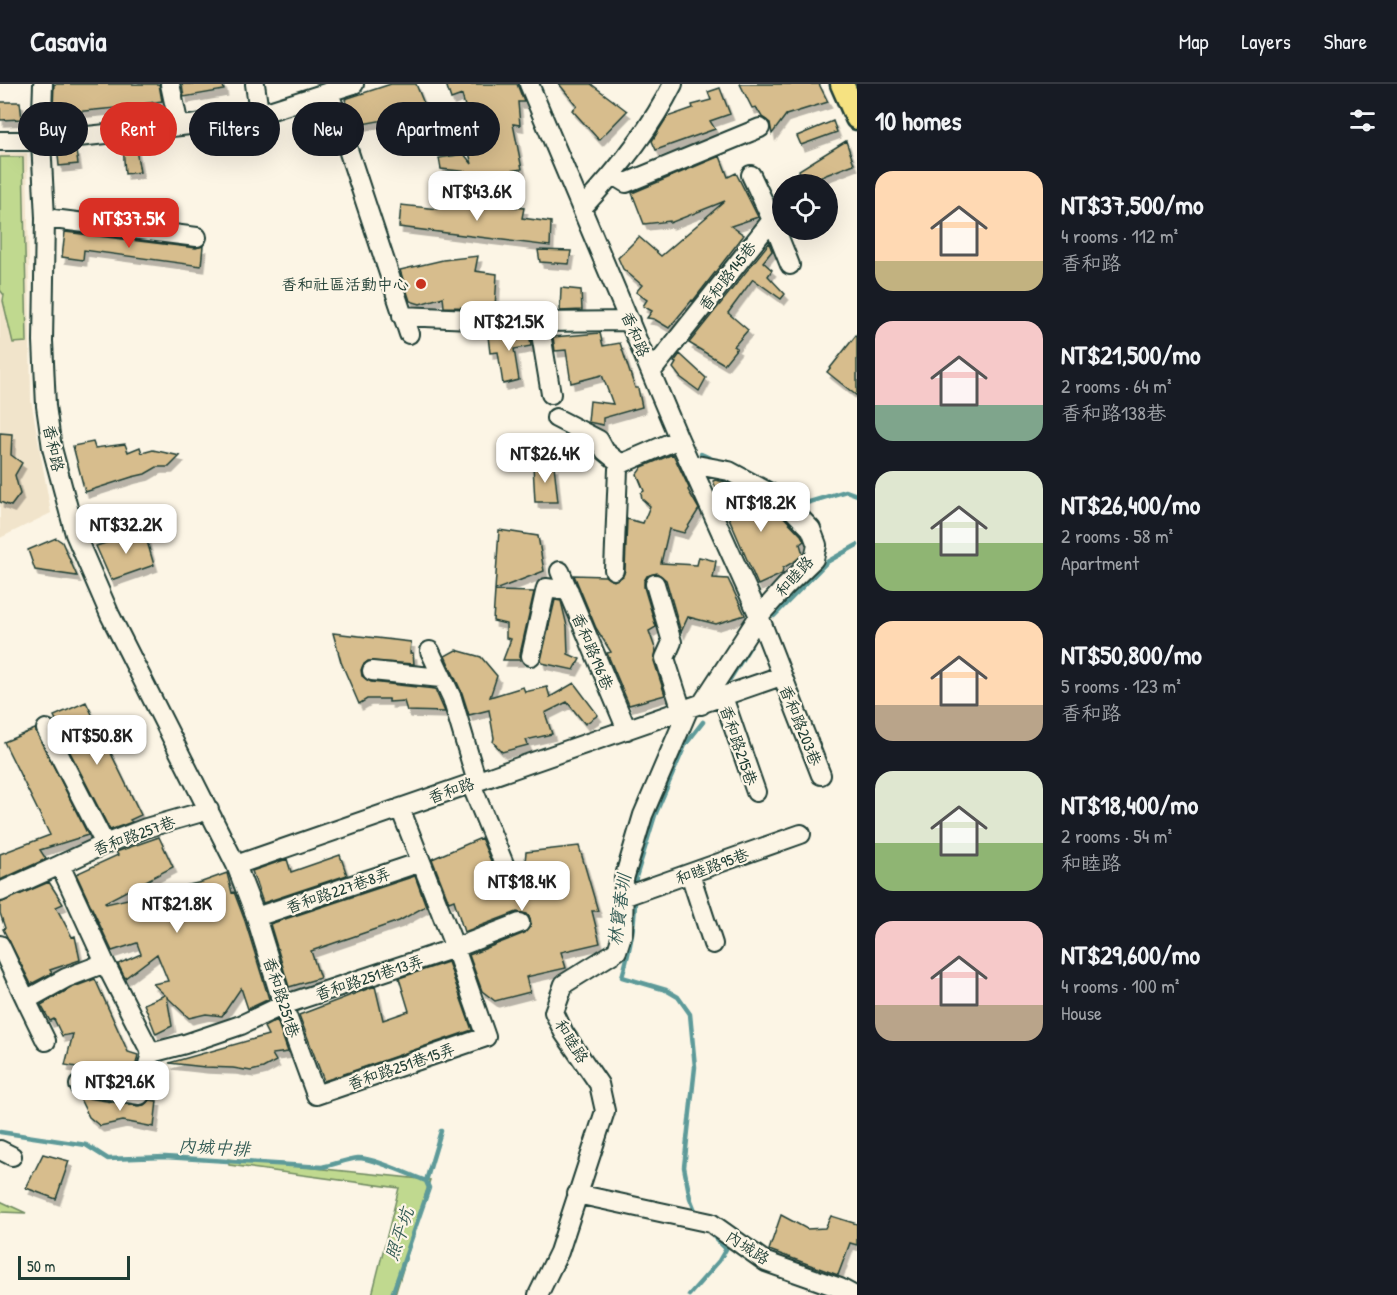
<!DOCTYPE html>
<meta charset="utf-8">
<style>
:root{--surface:#171b24;--page:#242831;--text:#f1f3f6;--muted:#9ea1a6;--line:#363941;--accent:#d93025}
body{margin:0;font-family:"Patrick Hand","LXGW WenKai TC",sans-serif;background:var(--page);color:var(--text);height:100vh;display:flex;flex-direction:column;font-size:22px;white-space:nowrap}
*{box-sizing:border-box;margin:0}
p{font-size:20px;color:var(--muted)}
.icon{flex:none;width:33px;height:33px;fill:none;stroke:currentColor;stroke-width:2;stroke-linecap:round;stroke-linejoin:round}
.map{position:relative;flex:1;overflow:hidden}
.side{display:flex;flex-direction:column;background:var(--surface);width:540px}
.side>*{flex:none}
.banner{position:absolute;left:18px;top:18px;width:570px;height:54px;display:flex;gap:12px}
.tools{position:absolute;left:772px;top:90px;display:grid;gap:12px}
.tools a{display:grid;place-items:center;width:66px;height:66px;border-radius:50%;background:var(--surface);box-shadow:0 6px 24px #0002;font-size:30px}
.scale{position:absolute;left:18px;bottom:15px;width:112px;box-sizing:border-box;padding-left:6px;border:3px solid #1f3d34;border-top:0;font-size:16px;line-height:21px;white-space:nowrap;color:#1f3d34;-webkit-text-stroke:4px #fcf5e5;paint-order:stroke}
.price{position:absolute;translate:-50% -51px;padding:0 14px;border-radius:12px;background:#fff;color:#222;font-size:20px;line-height:39px;filter:drop-shadow(0 2px 3px #0008)}
.price::after{content:'';position:absolute;left:50%;top:36px;width:18px;height:14px;margin-left:-9px;background:inherit;clip-path:polygon(0 0,100% 0,50% 100%)}
.price.selected{background:var(--accent);color:#fff}
ul{padding:0;list-style:none}
li{display:flex;align-items:center;gap:18px;height:150px;padding:0 18px}
li span{display:grid;place-items:center;flex:none;width:168px;height:120px;border-radius:18px;color:#555}
li>.icon{margin-inline-start:auto}
span .icon{width:72px;height:72px;fill:#fffc;stroke-width:1}
li b{font-size:26px}
h2{display:flex;justify-content:space-between;align-items:center;height:72px;padding:0 18px;font-size:26px}
.tag{padding:0 21px;border-radius:27px;background:var(--surface);box-shadow:0 6px 24px #0002;font-size:21px;line-height:54px}
.tag.selected{background:var(--accent);color:#fff}
header{display:flex;align-items:center;gap:36px;box-sizing:border-box;height:84px;padding:0 30px;background:var(--surface);border-bottom:2px solid var(--line)}
header strong{font-size:28px}
nav{display:flex;gap:33px;margin-inline-start:auto;font-size:21px}
main{display:flex;flex:1;min-height:0}
.map>svg:first-child{display:block}
</style>
<header>
<strong>Casavia</strong>
<nav><a>Map</a><a>Layers</a><a>Share</a></nav>
</header>
<main>
<div class="map">
<svg width="857" height="1211" viewBox="0 0 857 1211">
<defs>
<filter id="shadow"><feDropShadow dx="3.5" dy="6" stdDeviation="0" flood-color="#0004"/></filter>
</defs>
<rect width="100%" height="100%" fill="#fcf5e5"/>
<filter id="ink" filterUnits="userSpaceOnUse"><feTurbulence type="fractalNoise" baseFrequency=".0167" numOctaves="2"/><feDisplacementMap in="SourceGraphic" scale="12" xChannelSelector="R" yChannelSelector="G"/><feConvolveMatrix kernelMatrix="1 2 1 2 8 2 1 2 1" color-interpolation-filters="sRGB"/></filter>
<g filter="url(#ink)">
<path fill="#f1e4cb" d="M 0,69 L 27,69 L 31,316 L 51,429 L 0,454 Z"/>
<path fill="#c0d98f" stroke="#708b62" stroke-width="1.5" d="M 0,73 L 23,73 L 27,258 L 13,259 L 3,217 L 4,211 L 0,206 Z
M 228,1075 L 430,1096 L 395,1211 L 372,1211 L 399,1104 L 229,1081 Z
M 0,1117 L 26,1129 L 0,1128 Z"/>
<g fill="none" stroke-linecap="round" stroke-linejoin="round">
<path stroke="#5d9a99" stroke-width="4.5" d="M 701,370 L 714,376
M 791,414 L 803,420 L 846,407 L 857,411
M 774,532 L 827,478 L 857,461
M 730,595 L 751,561
M 635,803 L 636,793 L 655,731 L 685,661 L 703,638
M 635,814 C 635,842 630,866 622,893 L 666,906 L 678,913 L 690,930 L 695,983 L 684,1083 L 690,1114 L 696,1129
M 0,1048 L 86,1061 L 108,1075 L 165,1073 L 322,1083 C 333,1081 348,1075 358,1074 C 374,1074 410,1091 426,1097
M 426,1097 L 441,1047
M 392,1211 L 429,1104 L 426,1097
M 689,1211 L 719,1177 L 726,1165 L 714,1153"/>
</g>
<path fill="#d7bd8d" stroke="#1f3d34" stroke-width="1.5" filter="url(#shadow)" d="M 54,0 L 159,0 L 162,17 L 116,24 L 74,28 L 73,24 L 53,25 Z
M 182,0 L 223,0 L 224,6 L 184,13 Z
M 391,0 L 416,0 L 425,22 L 432,31 L 418,35 L 420,39 L 394,49 L 389,35 L 352,42 L 345,15 Z
M 446,0 L 517,0 L 524,18 L 518,18 L 520,41 L 513,40 L 522,85 L 489,90 L 441,85 L 439,74 L 464,70 L 472,80 L 469,69 L 481,68 L 478,44 L 471,45 L 462,11 L 451,15 Z
M 559,0 L 591,0 L 627,27 L 599,56 L 572,26 L 577,22 Z
M 740,0 L 819,0 L 828,18 L 786,31 L 772,50 L 770,39 L 762,33 L 756,23 L 752,24 Z
M 720,4 L 730,30 L 710,37 L 715,45 L 656,66 L 652,57 L 667,33 L 693,24 L 692,21 L 711,16 L 708,8 Z
M 0,18 L 20,18 L 22,35 L 0,36 Z
M 833,37 L 837,48 L 801,61 L 797,52 Z
M 846,57 L 854,80 L 803,100 L 799,86 Z
M 135,60 L 140,88 L 125,90 L 123,61 Z
M 76,67 L 78,80 L 59,82 L 58,71 Z
M 720,72 L 728,93 L 736,89 L 758,133 L 731,142 L 744,151 L 693,217 L 692,216 L 669,244 L 654,235 L 647,234 L 652,227 L 643,222 L 647,216 L 636,208 L 642,201 L 623,185 L 618,174 L 639,153 L 661,172 L 725,117 L 670,139 L 670,137 L 644,140 L 632,109 Z
M 441,114 L 524,124 L 522,134 L 551,138 L 550,162 L 399,143 L 401,121 L 438,125 Z
M 65,148 L 196,164 L 203,162 L 201,182 L 84,166 L 83,176 L 62,173 Z
M 769,159 L 772,167 L 763,178 L 772,186 L 768,192 L 785,210 L 781,215 L 753,195 L 728,229 L 748,246 L 734,262 L 737,264 L 724,280 L 689,259 Z
M 538,166 L 571,167 L 569,180 L 540,178 Z
M 478,172 L 475,187 L 497,190 L 495,224 L 444,223 L 443,213 L 420,220 L 410,217 L 400,186 L 443,176 Z
M 561,204 L 581,206 L 582,226 L 560,227 Z
M 516,248 L 529,249 L 531,262 L 514,265 L 519,296 L 503,300 L 498,268 L 490,269 L 488,252 Z
M 600,249 L 603,262 L 620,259 L 635,304 L 638,304 L 642,323 L 603,334 L 603,341 L 588,338 L 590,317 L 613,320 L 602,291 L 571,299 L 566,266 L 555,267 L 553,253 Z
M 857,250 L 857,312 L 827,288 Z
M 680,270 L 706,294 L 699,307 L 680,293 L 673,284 L 676,279 L 674,278 Z
M 0,349 L 12,350 L 11,371 L 22,379 L 15,391 L 20,410 L 11,422 L 0,418 Z
M 93,358 L 95,364 L 125,360 L 128,368 L 140,363 L 142,369 L 153,366 L 180,372 L 169,383 L 157,383 L 145,390 L 132,393 L 85,408 L 73,362 Z
M 673,370 L 689,404 L 688,406 L 699,425 L 684,449 L 669,445 L 661,479 L 697,481 L 699,473 L 716,477 L 713,494 L 728,495 L 745,531 L 716,540 L 688,533 L 681,548 L 666,496 L 657,489 L 647,492 L 644,497 L 644,503 L 656,543 L 649,547 L 656,567 L 654,577 L 665,611 L 629,621 L 607,569 L 611,568 L 596,544 L 574,491 L 605,492 L 614,497 L 623,492 L 625,486 L 627,435 L 643,439 L 650,422 L 642,415 L 641,409 L 644,407 L 637,390 L 642,383 Z
M 533,381 L 554,381 L 558,418 L 535,418 Z
M 715,396 L 725,398 L 776,425 L 801,451 L 804,457 L 800,460 L 803,470 L 795,477 L 783,484 L 782,490 L 758,501 L 713,397 Z
M 499,446 L 538,452 L 544,487 L 495,506 Z
M 144,447 L 154,481 L 111,496 L 96,462 Z
M 56,454 L 62,458 L 77,492 L 35,486 L 28,466 Z
M 495,507 L 534,508 L 520,570 L 520,576 L 503,576 L 511,555 L 506,554 L 506,540 L 493,537 Z
M 555,516 L 561,517 L 567,542 L 568,570 L 580,575 L 574,586 L 542,579 L 541,576 Z
M 333,549 L 411,558 L 410,569 L 413,569 L 414,580 L 368,577 L 363,581 L 361,586 L 362,592 L 371,598 L 435,605 L 445,628 L 407,627 L 404,617 L 389,618 L 389,615 L 367,615 L 359,620 L 341,578 Z
M 456,566 L 481,573 L 497,592 L 490,613 L 523,603 L 525,608 L 547,603 L 550,613 L 574,599 L 598,631 L 585,640 L 567,618 L 545,629 L 552,650 L 526,656 L 528,661 L 502,668 L 493,658 L 494,654 L 489,626 L 469,631 L 462,609 L 445,572 Z
M 86,618 L 141,731 L 130,736 L 132,738 L 110,746 L 54,637 L 56,636 L 54,632 Z
M 35,645 L 88,751 L 40,766 L 46,775 L 0,796 L 0,770 L 50,751 L 4,658 Z
M 159,753 L 173,783 L 105,818 L 106,820 L 202,798 L 227,789 L 232,809 L 234,808 L 245,837 L 269,915 L 248,925 L 241,904 L 222,932 L 206,930 L 189,934 L 167,913 L 172,942 L 156,950 L 144,920 L 165,911 L 153,900 L 168,897 L 157,870 L 125,894 L 118,880 L 141,870 L 137,859 L 112,867 L 76,790 L 118,771 L 116,768 Z
M 481,754 L 494,784 L 500,790 L 505,803 L 523,798 L 526,768 L 579,762 L 598,827 L 592,827 L 600,859 L 561,868 L 566,884 L 526,893 L 530,908 L 495,917 L 482,907 L 469,871 L 525,849 L 531,841 L 530,834 L 527,830 L 517,828 L 464,848 L 454,816 L 449,818 L 432,775 Z
M 340,771 L 347,791 L 263,819 L 252,787 L 287,775 L 291,788 Z
M 415,792 L 426,822 L 399,837 L 311,867 L 320,894 L 289,903 L 270,840 Z
M 49,798 L 63,820 L 56,823 L 72,853 L 75,852 L 80,876 L 50,886 L 52,889 L 31,900 L 3,845 L 5,844 L 0,829 L 0,819 Z
M 448,878 L 472,946 L 324,997 L 299,931 L 375,902 L 383,936 L 409,927 L 399,894 Z
M 95,895 L 128,968 L 138,971 L 132,998 L 87,991 L 89,985 L 65,981 L 73,950 L 62,952 L 54,935 L 50,937 L 41,921 L 71,904 Z
M 277,936 L 288,968 L 272,970 L 276,977 L 263,984 L 251,987 L 233,984 L 205,983 L 169,979 L 268,951 L 264,943 Z
M 81,1013 L 138,1022 L 144,1021 L 150,1016 L 157,1017 L 154,1043 L 123,1037 L 100,1042 L 89,1033 L 80,1015 Z
M 43,1070 L 69,1077 L 56,1115 L 26,1104 Z
M 781,1131 L 807,1145 L 825,1144 L 831,1132 L 857,1140 L 857,1161 L 850,1159 L 838,1191 L 769,1166 Z"/>
<g fill="none" stroke-linecap="round" stroke-linejoin="round">
<defs>
<path id="minor" d="M 43,0 L 41,57 L 45,134 L 43,257 L 46,322 L 52,364 L 75,450 L 110,531 L 236,781 L 256,833 L 283,921 L 316,1011 L 486,953 L 455,864 L 400,724
M 170,0 L 179,42
M 255,0 L 259,28
M 529,0 L 679,355 L 759,532 L 821,691
M 329,8 L 409,250
M 0,57 L 41,57 L 190,41 L 272,26 L 354,0
M 613,91 L 626,99 L 760,44
M 582,124 C 617,87 650,46 673,0
M 45,134 L 197,153
M 772,136 L 790,181
M 402,232 L 539,238 L 630,237
M 539,238 L 551,310
M 652,287 L 772,136 L 751,91
M 556,334 L 599,356 L 605,367 L 621,380
M 691,380 L 729,387 L 783,416 L 811,445 L 817,461 L 814,475 L 785,503 L 759,532 L 701,621
M 614,486 L 618,385 L 621,380 L 679,355
M 560,487 L 627,646
M 655,500 L 672,558 L 665,574 L 682,627
M 430,567 L 452,614 L 477,698
M 531,572 L 546,504 L 569,507
M 372,587 L 441,594
M 723,613 L 756,708
M 46,645 L 105,760
M 471,700 L 504,780
M 209,726 L 146,744 L 105,760 L 60,781 L 105,879 L 151,969 L 185,960 L 241,941 L 283,921 L 455,864 L 520,839
M 236,781 L 781,592
M 690,790 L 713,860
M 0,808 L 60,781
M 623,813 L 801,750
M 256,833 L 421,778
M 0,861 L 26,916 L 66,894 L 105,879
M 26,916 L 46,957
M 79,1001 L 140,1011 L 151,969
M 0,1066 L 12,1072
M 577,1110 L 711,1139 L 766,1178 L 840,1204 L 853,1211
M 538,1211 L 559,1168 L 605,1027 L 599,1000 L 564,949 L 554,928 L 564,900 L 617,867 L 623,848 L 624,795 L 643,731 L 689,624"/>
<path id="major" d="M 842,0 L 857,34"/>
</defs>
<use href="#minor" stroke="#1f3d34" stroke-width="22"/>
<use href="#major" stroke="#1f3d34" stroke-width="27"/>
<use href="#minor" stroke="#fcf5e5" stroke-width="18"/>
<use href="#major" stroke="#f6e281" stroke-width="22"/>
</g>
</g>
<circle fill="#c8321e" stroke="#fcf5e5" stroke-width="2" cx="421" cy="200" r="6"/>
<g text-anchor="middle" dominant-baseline="central" stroke-width="4.5" stroke-linejoin="round" paint-order="stroke">
<g font-size="16" fill="#1f3d34" stroke="#fcf5e5">
<text transform="translate(727 192) rotate(-52)">香和路145巷</text>
<text transform="translate(636 250) rotate(67)">香和路</text>
<text transform="translate(54 364) rotate(78)">香和路</text>
<text transform="translate(794 492) rotate(-48)">和睦路</text>
<text transform="translate(593 567) rotate(67)">香和路196巷</text>
<text transform="translate(801 641) rotate(68)">香和路203巷</text>
<text transform="translate(739 661) rotate(71)">香和路215巷</text>
<text transform="translate(451 706) rotate(-19)">香和路</text>
<text transform="translate(134 751) rotate(-20)">香和路257巷</text>
<text transform="translate(712 782) rotate(-20)">和睦路95巷</text>
<text transform="translate(338 806) rotate(-19)">香和路227巷8弄</text>
<text transform="translate(369 893) rotate(-18)">香和路251巷13弄</text>
<text transform="translate(282 913) rotate(72)">香和路251巷</text>
<text transform="translate(572 957) rotate(58)">和睦路</text>
<text transform="translate(401 982) rotate(-19)">香和路251巷15弄</text>
<text transform="translate(748 1163) rotate(33)">內城路</text>
</g>
<g font-size="16" fill="#1f3d34" stroke="#fcf5e5" text-anchor="end">
<text x="409" y="200">香和社區活動中心</text>
</g>
<g font-size="18" font-style="italic" fill="#345c56" stroke="#fcf5e5">
<text transform="translate(619 826) rotate(-82)">林寶春圳</text>
<text transform="translate(214 1063) rotate(3)">內城中排</text>
<text transform="translate(399 1150) rotate(-71)">照平坑</text>
</g>
</g>
</svg>
<div class="tools">
<a><svg class="icon" aria-label="locate" viewBox="0 0 24 24"><circle cx="12" cy="12" r="6"/><path d="M12 2v4M12 18v4M2 12h4M18 12h4"/></svg></a>
</div>
<div class="scale">50 m</div>
<b class="price" style="left:477px;top:138px">NT$43.6K</b>
<b class="price selected" style="left:129px;top:165px">NT$37.5K</b>
<b class="price" style="left:509px;top:268px">NT$21.5K</b>
<b class="price" style="left:545px;top:400px">NT$26.4K</b>
<b class="price" style="left:761px;top:449px">NT$18.2K</b>
<b class="price" style="left:126px;top:471px">NT$32.2K</b>
<b class="price" style="left:97px;top:682px">NT$50.8K</b>
<b class="price" style="left:522px;top:828px">NT$18.4K</b>
<b class="price" style="left:177px;top:850px">NT$21.8K</b>
<b class="price" style="left:120px;top:1028px">NT$29.6K</b>
<div class="banner">
<a class="tag">Buy</a>
<a class="tag selected">Rent</a>
<a class="tag">Filters</a>
<a class="tag">New</a>
<a class="tag">Apartment</a>
</div>
</div>
<section class="side">
<h2>10 homes<svg class="icon" aria-label="filters" viewBox="0 0 24 24"><path d="M4 7h16M4 17h16"/><circle cx="9" cy="7" r="2"/><circle cx="15" cy="17" r="2"/></svg></h2>
<ul>
<li><span style="background:linear-gradient(#ffd9b3 75%,#c2b280 0)"><svg class="icon" aria-label="home" viewBox="0 0 24 24"><path d="M3 11l9-7 9 7M6 9v11h12V9"/></svg></span><div><b>NT$37,500/mo</b><p>4 rooms · 112 m²</p><p>香和路</p></div></li>
<li><span style="background:linear-gradient(#f6c9c9 70%,#7fa58c 0)"><svg class="icon" aria-label="home" viewBox="0 0 24 24"><path d="M3 11l9-7 9 7M6 9v11h12V9"/></svg></span><div><b>NT$21,500/mo</b><p>2 rooms · 64 m²</p><p>香和路138巷</p></div></li>
<li><span style="background:linear-gradient(#dfe7d0 60%,#8fb573 0)"><svg class="icon" aria-label="home" viewBox="0 0 24 24"><path d="M3 11l9-7 9 7M6 9v11h12V9"/></svg></span><div><b>NT$26,400/mo</b><p>2 rooms · 58 m²</p><p>Apartment</p></div></li>
<li><span style="background:linear-gradient(#ffd9b3 70%,#b9a48a 0)"><svg class="icon" aria-label="home" viewBox="0 0 24 24"><path d="M3 11l9-7 9 7M6 9v11h12V9"/></svg></span><div><b>NT$50,800/mo</b><p>5 rooms · 123 m²</p><p>香和路</p></div></li>
<li><span style="background:linear-gradient(#dfe7d0 60%,#8fb573 0)"><svg class="icon" aria-label="home" viewBox="0 0 24 24"><path d="M3 11l9-7 9 7M6 9v11h12V9"/></svg></span><div><b>NT$18,400/mo</b><p>2 rooms · 54 m²</p><p>和睦路</p></div></li>
<li><span style="background:linear-gradient(#f6c9c9 70%,#b9a48a 0)"><svg class="icon" aria-label="home" viewBox="0 0 24 24"><path d="M3 11l9-7 9 7M6 9v11h12V9"/></svg></span><div><b>NT$29,600/mo</b><p>4 rooms · 100 m²</p><p>House</p></div></li>
</ul>
</section>
</main>
